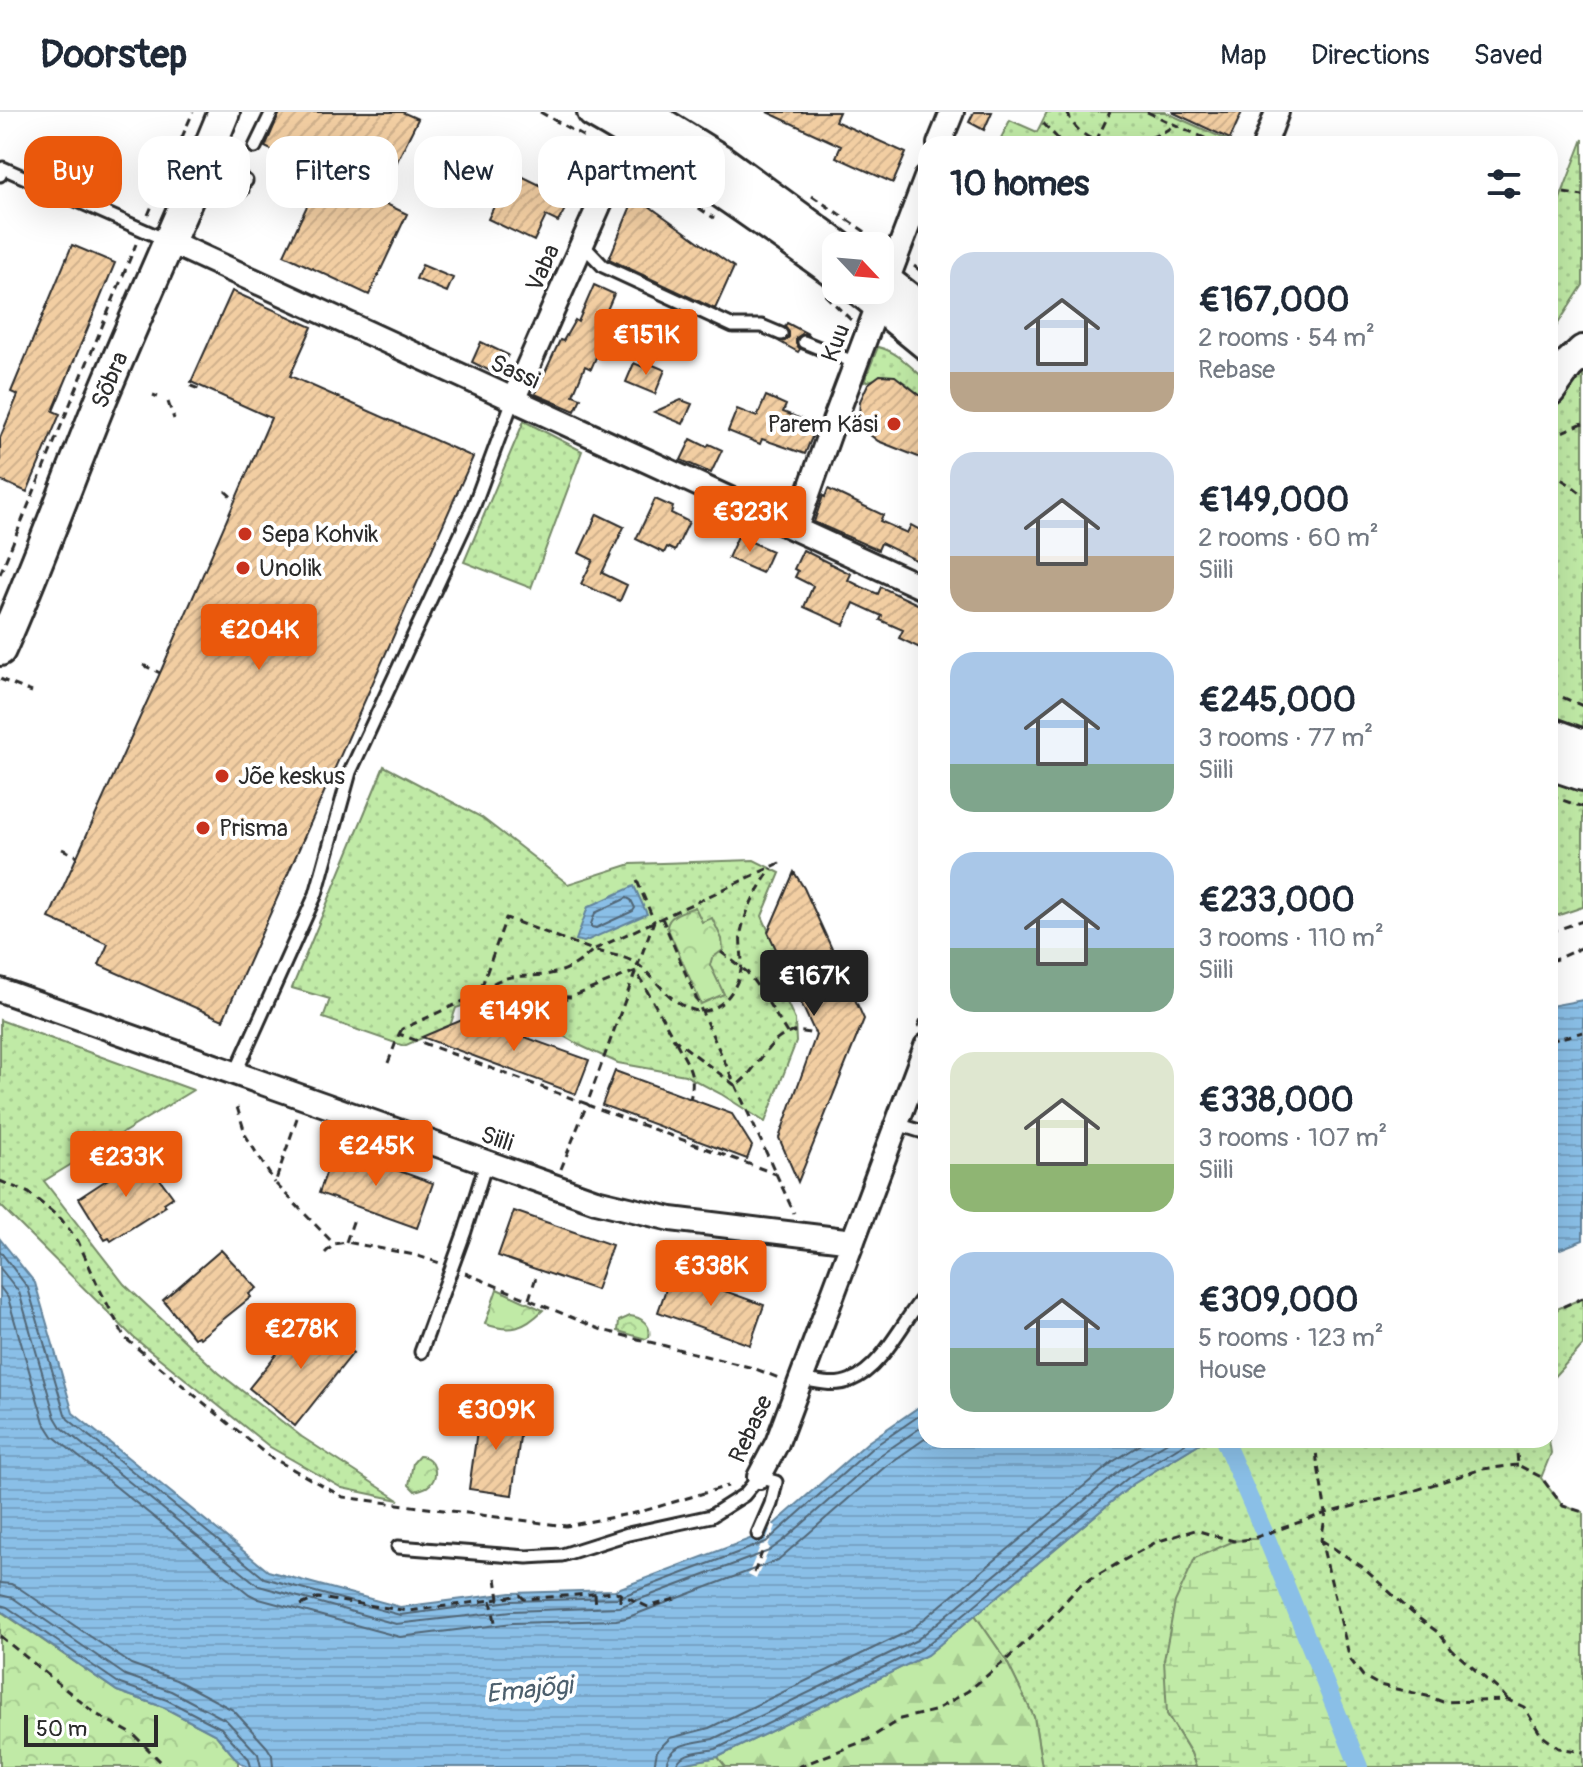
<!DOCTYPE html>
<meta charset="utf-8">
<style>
:root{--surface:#fff;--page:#f6f6f7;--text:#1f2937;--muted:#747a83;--line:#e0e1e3;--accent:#ea580c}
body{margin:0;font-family:Pangolin,sans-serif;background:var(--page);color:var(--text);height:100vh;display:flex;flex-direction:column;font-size:30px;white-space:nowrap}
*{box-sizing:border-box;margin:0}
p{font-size:26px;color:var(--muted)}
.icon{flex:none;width:44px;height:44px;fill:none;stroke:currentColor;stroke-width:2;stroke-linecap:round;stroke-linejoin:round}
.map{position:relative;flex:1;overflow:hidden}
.drawer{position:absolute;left:918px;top:24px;width:640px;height:1312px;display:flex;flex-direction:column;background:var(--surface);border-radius:24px;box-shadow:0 8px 32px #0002}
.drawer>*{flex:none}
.top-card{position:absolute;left:24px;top:24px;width:760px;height:72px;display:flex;gap:16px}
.needle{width:52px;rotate:116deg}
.buttons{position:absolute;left:822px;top:120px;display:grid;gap:16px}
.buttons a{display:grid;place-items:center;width:72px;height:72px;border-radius:16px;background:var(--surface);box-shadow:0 8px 32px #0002;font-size:40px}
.scale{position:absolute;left:24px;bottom:20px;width:134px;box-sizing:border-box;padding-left:8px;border:4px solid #2b2b2b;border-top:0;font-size:22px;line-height:28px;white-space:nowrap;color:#2b2b2b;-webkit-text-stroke:6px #fff;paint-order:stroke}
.price{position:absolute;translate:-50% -68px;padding:0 18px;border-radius:8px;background:var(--accent);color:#fff;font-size:26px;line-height:52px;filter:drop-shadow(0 2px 4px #0008)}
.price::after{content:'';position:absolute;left:50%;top:48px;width:24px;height:18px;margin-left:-12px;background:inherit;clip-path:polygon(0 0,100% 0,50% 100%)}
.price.selected{background:#222;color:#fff}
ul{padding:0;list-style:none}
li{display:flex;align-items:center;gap:24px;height:200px;padding:0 32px}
li span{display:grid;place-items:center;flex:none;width:224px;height:160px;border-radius:24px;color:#555}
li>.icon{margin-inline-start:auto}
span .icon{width:96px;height:96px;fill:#fffc;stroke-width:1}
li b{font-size:34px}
h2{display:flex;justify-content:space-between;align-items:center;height:96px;padding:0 32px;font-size:34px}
.tag{padding:0 28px;border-radius:24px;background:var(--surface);box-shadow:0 8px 32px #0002;font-size:28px;line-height:72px}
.tag.selected{background:var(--accent);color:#fff}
header{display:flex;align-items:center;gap:48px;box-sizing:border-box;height:112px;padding:0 40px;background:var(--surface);border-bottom:2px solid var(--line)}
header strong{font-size:38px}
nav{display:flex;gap:44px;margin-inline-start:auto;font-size:28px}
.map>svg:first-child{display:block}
</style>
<header>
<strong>Doorstep</strong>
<nav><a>Map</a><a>Directions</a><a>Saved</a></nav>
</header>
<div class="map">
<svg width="1583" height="1655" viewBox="0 0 1583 1655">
<defs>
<pattern id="grass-dots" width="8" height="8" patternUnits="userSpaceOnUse" patternTransform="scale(2)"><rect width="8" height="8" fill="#c0eaa6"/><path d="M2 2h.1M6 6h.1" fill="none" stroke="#a5c98f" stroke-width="1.8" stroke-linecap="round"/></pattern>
<pattern id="forest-firs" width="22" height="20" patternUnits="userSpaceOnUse" patternTransform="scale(2)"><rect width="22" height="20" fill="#c0eaa6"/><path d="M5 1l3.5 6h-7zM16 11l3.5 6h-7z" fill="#a5c98f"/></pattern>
<pattern id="wetland-marsh" width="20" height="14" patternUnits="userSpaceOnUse" patternTransform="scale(2)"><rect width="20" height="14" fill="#c0eaa6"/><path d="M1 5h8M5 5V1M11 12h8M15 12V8" fill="none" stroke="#a5c98f"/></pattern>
<pattern id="park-crowns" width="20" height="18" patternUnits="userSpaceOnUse" patternTransform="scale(2)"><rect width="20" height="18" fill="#c0eaa6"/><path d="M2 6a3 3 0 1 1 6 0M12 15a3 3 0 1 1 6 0" fill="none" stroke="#a5c98f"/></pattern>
<pattern id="water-rules" width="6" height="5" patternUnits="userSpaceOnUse" patternTransform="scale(2)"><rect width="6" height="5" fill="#8abfe7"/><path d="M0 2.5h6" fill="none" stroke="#77a4c6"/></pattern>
<pattern id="building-hatch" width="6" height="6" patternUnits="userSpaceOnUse" patternTransform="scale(2)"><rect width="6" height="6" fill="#f2cea2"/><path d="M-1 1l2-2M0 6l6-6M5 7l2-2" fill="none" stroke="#d0b18c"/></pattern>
</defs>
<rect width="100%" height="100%" fill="#fff"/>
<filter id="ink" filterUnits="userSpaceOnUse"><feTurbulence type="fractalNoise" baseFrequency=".0125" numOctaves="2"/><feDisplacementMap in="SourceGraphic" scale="16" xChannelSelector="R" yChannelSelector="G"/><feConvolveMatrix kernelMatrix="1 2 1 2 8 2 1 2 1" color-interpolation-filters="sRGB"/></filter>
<g filter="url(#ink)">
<path fill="url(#grass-dots)" stroke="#768a68" stroke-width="2" d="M 1047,0 L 1165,0 L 1236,32 L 1008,32 L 1000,28 L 1010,8 L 1037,20 Z
M 1583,27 L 1583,173 L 1550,224 L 1550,113 Z
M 878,235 C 897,239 912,256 926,268 L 926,289 C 900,266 899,260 864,270 Z
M 1583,258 L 1583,619 L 1550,604 L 1550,282 Z
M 524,309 L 582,339 L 531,476 L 464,450 Z
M 384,654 L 481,705 L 568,772 L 631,752 L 754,748 L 780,761 L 762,804 L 781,847 L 770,853 L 795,908 L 796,930 L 765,1010 L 721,982 L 685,963 L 618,951 L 579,933 L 538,909 L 509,899 L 465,893 L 456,896 L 450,914 L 404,934 L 323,906 L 330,887 L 292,876 Z
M 1550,668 L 1583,675 L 1583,795 L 1550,806 Z
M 0,908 L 193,978 L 44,1069 L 124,1172 L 219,1261 L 302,1325 L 399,1388 L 342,1376 L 270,1335 L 133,1225 L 0,1093 Z
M 1583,1186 L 1583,1233 L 1550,1269 L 1550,1200 Z
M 1205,1328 L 1549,1328 L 1551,1341 L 1541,1366 L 1563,1394 L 1583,1400 L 1583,1655 L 1359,1655 L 1267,1427 L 1167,1602 L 1191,1641 L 1196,1655 L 1042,1655 L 1034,1605 L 1006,1548 L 975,1503 L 1133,1372 Z
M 718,1645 L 726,1655 L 665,1655 Z"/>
<path fill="url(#forest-firs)" stroke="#768a68" stroke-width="2" d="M 975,1503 L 1006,1548 L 1034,1605 L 1042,1655 L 726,1655 L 718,1645 L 927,1543 Z"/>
<path fill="url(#wetland-marsh)" stroke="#768a68" stroke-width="2" d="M 1251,1427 L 1267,1427 L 1359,1655 L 1196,1655 L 1191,1641 L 1167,1602 L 1164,1548 L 1175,1490 L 1195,1446 L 1234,1429 Z"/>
<path fill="url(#park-crowns)" stroke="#768a68" stroke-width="2" d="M 695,795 L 702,810 L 712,806 L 722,827 L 723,838 L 712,846 L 710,853 L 724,882 L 701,892 L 667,815 C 668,802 685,799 695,795 Z
M 497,1177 L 543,1198 C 524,1217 511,1221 485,1212 Z
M 630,1204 C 641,1205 652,1213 649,1225 L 646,1227 L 618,1219 L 619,1209 Z
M 419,1344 C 435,1344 441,1365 428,1374 C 426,1376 418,1378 415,1379 L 409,1373 L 413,1351 Z
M 0,1499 L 117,1579 L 163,1595 L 216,1623 L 238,1649 L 238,1655 L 0,1655 Z"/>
<path fill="url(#water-rules)" stroke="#64849c" stroke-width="2" d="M 634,774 L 647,802 L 584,830 L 576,828 L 588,795 Z
M 1583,888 L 1583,1128 L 1550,1141 L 1550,894 Z
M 0,1127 L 35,1171 L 73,1301 L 268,1459 L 400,1495 L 511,1481 L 615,1478 L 763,1422 L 868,1330 L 926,1290 L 926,1328 L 1205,1328 L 1133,1372 L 927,1543 L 718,1645 L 665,1655 L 248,1655 L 238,1649 L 216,1623 L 163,1595 L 117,1579 L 0,1498 Z"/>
<path fill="#fff" d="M 770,1411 L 776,1414 L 768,1434 L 770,1436 L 756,1467 L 748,1463 L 761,1432 L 764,1433 L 770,1418 L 766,1416 Z"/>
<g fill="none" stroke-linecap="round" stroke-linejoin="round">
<path stroke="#516676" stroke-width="2" d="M 627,786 L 631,788 L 635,796 L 633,799 L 596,816 L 591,815 L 591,812 L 595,801 Z
M 0,1139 L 28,1176 L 65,1302 L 68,1307 L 264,1466 L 400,1503 L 511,1489 L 617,1486 L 766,1430 L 872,1336 L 926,1299
M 0,1156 L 19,1180 L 55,1305 L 61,1315 L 259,1474 L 396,1512 L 512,1499 L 619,1495 L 769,1439 L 784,1428 L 879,1344 L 926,1312
M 0,1175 L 8,1186 L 44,1310 L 53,1324 L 249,1482 L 259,1487 L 400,1525 L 513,1511 L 616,1508 L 626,1506 L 778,1448 L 886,1354 L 926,1326
M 0,1471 L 11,1472 L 19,1476 L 131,1552 L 176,1568 L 233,1598 L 267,1635 L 272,1643 L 273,1655
M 0,1483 L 13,1486 L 125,1563 L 171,1579 L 226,1608 L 258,1642 L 261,1655
M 0,1493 L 7,1495 L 120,1572 L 167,1588 L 221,1616 L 249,1647 L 251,1655
M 654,1655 L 657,1639 L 670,1626 L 709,1616 L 911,1518 L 1114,1349 L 1148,1328
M 666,1655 C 668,1630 693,1631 713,1627 L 917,1528 L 1121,1358 L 1171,1328
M 676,1655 C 679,1639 702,1640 716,1637 L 923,1536 L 1128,1366 L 1190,1328"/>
<path stroke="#8abfe7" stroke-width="18" d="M 1224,1328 L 1267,1427 L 1359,1655"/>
</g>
<path fill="url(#building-hatch)" stroke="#2b2b2b" stroke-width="2" d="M 280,0 L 402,0 L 418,7 L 378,88 L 407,102 L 369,183 L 284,143 L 322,62 L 265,35 Z
M 767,0 L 839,0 L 835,9 L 906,41 L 893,71 L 836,45 L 841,34 Z
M 974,0 L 992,0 L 984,18 L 969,10 Z
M 1172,0 L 1242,0 L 1230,27 Z
M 511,59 L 552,79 L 558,68 L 576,77 L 558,110 L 546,104 L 534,129 L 488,107 Z
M 635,84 L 734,155 L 715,197 L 609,147 Z
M 72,133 L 115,151 L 53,299 L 60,302 L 27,380 L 0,368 L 0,326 L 18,283 L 11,280 Z
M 422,153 L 453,166 L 447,180 L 416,167 Z
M 594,173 L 614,182 L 603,207 L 611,211 L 591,257 L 585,254 L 573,283 L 581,286 L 575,299 L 535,282 L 560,228 L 563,229 L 575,208 L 578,210 Z
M 232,179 L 312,215 L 290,264 L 473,345 L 223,908 L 99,853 L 108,832 L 49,806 L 160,561 L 271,306 L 191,270 Z
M 787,211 L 808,222 L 802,222 L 796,226 L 796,232 L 800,237 L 798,240 L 780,230 L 785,229 L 789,225 L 789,220 L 785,215 Z
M 481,230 L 508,243 L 498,263 L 472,250 Z
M 646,250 L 665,258 L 655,282 L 626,270 L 634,251 L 643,255 Z
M 880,263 L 895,264 L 926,288 L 926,348 L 878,329 L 865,319 L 859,304 L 860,289 L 868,272 Z
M 766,284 L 786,293 L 783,300 L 817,313 L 805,342 L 762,327 L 760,332 L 728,319 L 737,297 L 757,305 Z
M 681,288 L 692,292 L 683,312 L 654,300 Z
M 691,327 L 707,335 L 709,332 L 722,338 L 711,361 L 681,348 Z
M 828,377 L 883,403 L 880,409 L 907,421 L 911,413 L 926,421 L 926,453 L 881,431 L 878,438 L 814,410 L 823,384 L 825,385 Z
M 655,387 L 673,395 L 671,401 L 689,410 L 675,439 L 667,435 L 664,441 L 636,427 Z
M 597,402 L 624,415 L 602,461 L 627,473 L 620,489 L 581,472 L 593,448 L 579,441 Z
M 738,424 L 772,439 L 762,461 L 728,446 Z
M 803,438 L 851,462 L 848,468 L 862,475 L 878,482 L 881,475 L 926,496 L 926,539 L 899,526 L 903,518 L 880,508 L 882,504 L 854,491 L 844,513 L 804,495 L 813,474 L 795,465 L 798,459 L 794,457 Z
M 794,760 L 804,776 L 864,907 L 798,1070 L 779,1026 L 816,923 L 768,820 Z
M 469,905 L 589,948 L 576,982 L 422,925 Z
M 615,959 L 732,1002 L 752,1034 L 747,1047 L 602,993 Z
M 335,1036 L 433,1071 L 417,1116 L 319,1081 Z
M 143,1044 L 173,1085 L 164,1091 L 166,1094 L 111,1129 L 109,1126 L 105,1128 L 79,1086 Z
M 514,1099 L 612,1133 L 596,1178 L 498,1144 Z
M 221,1138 L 257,1176 L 249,1182 L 251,1185 L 200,1226 L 198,1224 L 194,1226 L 163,1188 Z
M 672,1160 L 764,1193 L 750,1233 L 658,1200 Z
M 307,1204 L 353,1241 L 295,1314 L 249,1276 Z
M 480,1297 L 523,1303 L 512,1383 L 469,1377 Z"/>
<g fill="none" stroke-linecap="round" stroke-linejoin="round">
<defs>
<path id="lane" d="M 255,35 L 272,0
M 206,56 L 215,55 L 246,69
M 201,57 L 210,64 L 242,78
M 0,63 L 3,56 L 166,128
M 582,132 L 603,154 L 733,214 L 762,214 L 781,222
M 804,230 L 856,251
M 235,962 L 316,782 L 350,660 L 473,396 L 513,288
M 897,1012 L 926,1021
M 421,1240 L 465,1119 L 486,1051
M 801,1267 C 817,1270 835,1275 851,1268 C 883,1256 904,1206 926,1182
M 398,1435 L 527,1445 L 562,1443 L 628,1422 L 711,1404 L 744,1383 L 759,1365 L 776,1370 L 771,1392 L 758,1422"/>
<path id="street" d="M 939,32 L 952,0
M 1265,32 L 1277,0
M 170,130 L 926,477
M 513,288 L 617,53 L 633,8
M 796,416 L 830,320 L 926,66
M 0,878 L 596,1089 L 671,1107 L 853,1129
M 759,1365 L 777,1331 L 926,934"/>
<path id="secondary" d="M 593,0 C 678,48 757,104 836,161
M 643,0 L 722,49 L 838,134
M 880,164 L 926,200
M 860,178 L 926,232
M 1550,278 L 1568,253 L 1583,239
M 0,538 C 37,455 68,369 102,285 C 142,189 185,96 224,0
M 1550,621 L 1583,633
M 1550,652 L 1583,663"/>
</defs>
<use href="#lane" stroke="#2b2b2b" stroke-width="17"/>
<use href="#street" stroke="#2b2b2b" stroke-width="28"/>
<use href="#secondary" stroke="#2b2b2b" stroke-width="36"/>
<path stroke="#2b2b2b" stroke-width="3" stroke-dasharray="8 6" stroke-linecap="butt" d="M 540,0 L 588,27
M 1067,0 C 1085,45 1142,36 1175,13
M 1147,0 L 1218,32
M 1043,11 L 1063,32
M 1096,29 L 1110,0
M 640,58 L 714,106
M 1550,79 L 1583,84
M 812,84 L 882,131
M 148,103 L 193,0
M 914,154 L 926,163
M 825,183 L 851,208
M 191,274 L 199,277
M 153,283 L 158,285
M 168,290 L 174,307
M 1550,325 L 1583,311
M 1550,360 L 1572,374 L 1583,383
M 225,379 L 235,388
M 0,462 L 136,132
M 143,553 L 160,561
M 0,567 L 32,580
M 1550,580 L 1583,594
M 1550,684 L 1583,695
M 62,737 L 77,744
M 662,806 L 705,907 L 794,1101
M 1550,820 L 1583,809
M 721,840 L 747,860 L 763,882 L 787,921
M 1550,850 L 1583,835
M 482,880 C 505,857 527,868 555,861 C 569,858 582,849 593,838 C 606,842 621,843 634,850 C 655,863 665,887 690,897 C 715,907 736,881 741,858 C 744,844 738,830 742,816 C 748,793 759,774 772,756
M 479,882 L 571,885 L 636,859 L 674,927 L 736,974 C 765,953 771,907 816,923
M 918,915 L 926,892
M 399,922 L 402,917 L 479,882 L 506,806 L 593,838 L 782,750
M 524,925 L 530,904 L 567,887
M 1550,929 L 1583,920
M 676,930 C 687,952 697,961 690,987
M 388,951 L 399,922 L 587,992 L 654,809 L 635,764
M 237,995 L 246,1024 L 275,1071
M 297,1006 L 275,1071 L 334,1132
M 561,1057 L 587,992 L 590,994 L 776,1062
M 0,1069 L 29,1081 L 61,1107 L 78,1129 L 99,1176 L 125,1226 L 267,1343 L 343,1385 L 566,1414 L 640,1400 L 728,1374
M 346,1130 L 355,1104
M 325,1141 L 334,1132 L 346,1130 L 415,1143 L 440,1151
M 465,1161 L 602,1218 L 753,1256 L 779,1266
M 529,1187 L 536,1165
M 1550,1200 L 1583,1186
M 1315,1328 L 1317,1348 L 1326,1401 L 1321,1428 L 1350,1547 L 1363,1564 L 1379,1573 L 1427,1584 L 1443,1590 L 1508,1588 L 1524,1595 L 1541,1623 L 1559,1636 L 1583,1640
M 1516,1328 L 1518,1353 L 1541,1365 L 1563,1394 L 1583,1400
M 1321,1428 L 1361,1454 L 1417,1505 L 1439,1521 L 1452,1538 L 1500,1579 L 1508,1588
M 754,1461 L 764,1435
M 496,1466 L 499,1487 L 520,1483 L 524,1487 L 616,1480 L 648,1495 L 675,1487
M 595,1482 L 596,1496
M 620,1482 L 620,1493
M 491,1488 L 495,1510
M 301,1493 L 318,1486 L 409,1499 L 499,1487
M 0,1524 L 96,1602 L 134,1623 L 166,1655
M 798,1655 L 869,1627 L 900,1607 L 934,1599 L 968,1579 L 1006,1548 L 1046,1511 L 1080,1473 L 1156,1430 L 1195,1418 L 1234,1429 L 1251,1427 L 1326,1401 L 1410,1380 L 1482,1357 L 1518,1353"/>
<use href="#lane" stroke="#fff" stroke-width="11"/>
<use href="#street" stroke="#fff" stroke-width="22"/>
<use href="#secondary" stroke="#fff" stroke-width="30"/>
</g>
</g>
<g fill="#c8321e" stroke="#fff" stroke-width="3">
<circle cx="894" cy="312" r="8"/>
<circle cx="245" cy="422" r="8"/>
<circle cx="243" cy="456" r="8"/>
<circle cx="222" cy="664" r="8"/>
<circle cx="203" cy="716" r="8"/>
</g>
<g text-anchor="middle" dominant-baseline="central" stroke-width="8" stroke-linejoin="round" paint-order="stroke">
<g font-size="24" fill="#2b2b2b" stroke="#fff">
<text transform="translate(543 156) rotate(-66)">Vaba</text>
<text transform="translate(836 231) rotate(-69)">Kuu</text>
<text transform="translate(515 260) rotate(24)">Sassi</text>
<text transform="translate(110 268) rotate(-67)">Sõbra</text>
<text transform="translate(497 1027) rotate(19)">Siili</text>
<text transform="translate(751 1317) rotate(-65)">Rebase</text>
</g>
<g font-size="24" fill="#2b2b2b" stroke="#fff" text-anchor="start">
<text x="878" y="312" text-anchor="end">Parem Käsi</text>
<text x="261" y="422">Sepa Kohvik</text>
<text x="259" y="456">Unolik</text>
<text x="238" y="664">Jõe keskus</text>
<text x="219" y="716">Prisma</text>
</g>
<g font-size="26" font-style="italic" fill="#4c5f6d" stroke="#fff">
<text transform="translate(529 1578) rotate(-6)">Emajõgi</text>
</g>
</g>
</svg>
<div class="buttons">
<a><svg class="needle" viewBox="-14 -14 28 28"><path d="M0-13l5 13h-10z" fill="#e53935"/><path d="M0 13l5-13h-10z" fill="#747a83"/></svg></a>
</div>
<div class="scale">50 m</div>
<b class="price" style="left:646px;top:265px">€151K</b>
<b class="price" style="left:750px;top:442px">€323K</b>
<b class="price" style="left:259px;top:560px">€204K</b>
<b class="price selected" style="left:814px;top:906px">€167K</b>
<b class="price" style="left:514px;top:941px">€149K</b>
<b class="price" style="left:376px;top:1076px">€245K</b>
<b class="price" style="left:126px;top:1087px">€233K</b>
<b class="price" style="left:711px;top:1196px">€338K</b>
<b class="price" style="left:301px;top:1259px">€278K</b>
<b class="price" style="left:496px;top:1340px">€309K</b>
<div class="top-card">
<a class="tag selected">Buy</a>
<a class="tag">Rent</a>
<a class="tag">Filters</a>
<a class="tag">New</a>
<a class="tag">Apartment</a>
</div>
<section class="drawer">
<h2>10 homes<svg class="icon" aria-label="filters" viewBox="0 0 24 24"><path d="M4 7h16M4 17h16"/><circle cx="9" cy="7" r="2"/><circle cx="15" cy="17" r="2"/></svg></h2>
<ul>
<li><span style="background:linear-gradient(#c9d6e8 75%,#b9a48a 0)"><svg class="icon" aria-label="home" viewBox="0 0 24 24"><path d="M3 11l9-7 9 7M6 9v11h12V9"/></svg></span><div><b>€167,000</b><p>2 rooms · 54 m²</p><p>Rebase</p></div></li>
<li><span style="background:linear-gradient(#c9d6e8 65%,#b9a48a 0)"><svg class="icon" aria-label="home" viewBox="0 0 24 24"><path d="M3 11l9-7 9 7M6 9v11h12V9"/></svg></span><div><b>€149,000</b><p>2 rooms · 60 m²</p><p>Siili</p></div></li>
<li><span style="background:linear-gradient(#a9c7e8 70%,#7fa58c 0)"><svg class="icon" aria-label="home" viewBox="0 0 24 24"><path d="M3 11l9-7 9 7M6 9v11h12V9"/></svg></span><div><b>€245,000</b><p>3 rooms · 77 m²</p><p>Siili</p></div></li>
<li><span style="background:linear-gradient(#a9c7e8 60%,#7fa58c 0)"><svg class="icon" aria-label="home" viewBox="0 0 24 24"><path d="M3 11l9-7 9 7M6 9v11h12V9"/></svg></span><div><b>€233,000</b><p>3 rooms · 110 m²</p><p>Siili</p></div></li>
<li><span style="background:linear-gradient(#dfe7d0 70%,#8fb573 0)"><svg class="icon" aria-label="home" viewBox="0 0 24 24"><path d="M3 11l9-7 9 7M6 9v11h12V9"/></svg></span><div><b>€338,000</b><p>3 rooms · 107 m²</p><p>Siili</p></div></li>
<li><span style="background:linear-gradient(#a9c7e8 60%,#7fa58c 0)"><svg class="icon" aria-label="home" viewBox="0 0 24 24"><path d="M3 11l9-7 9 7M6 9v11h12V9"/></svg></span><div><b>€309,000</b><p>5 rooms · 123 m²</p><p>House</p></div></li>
</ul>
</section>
</div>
